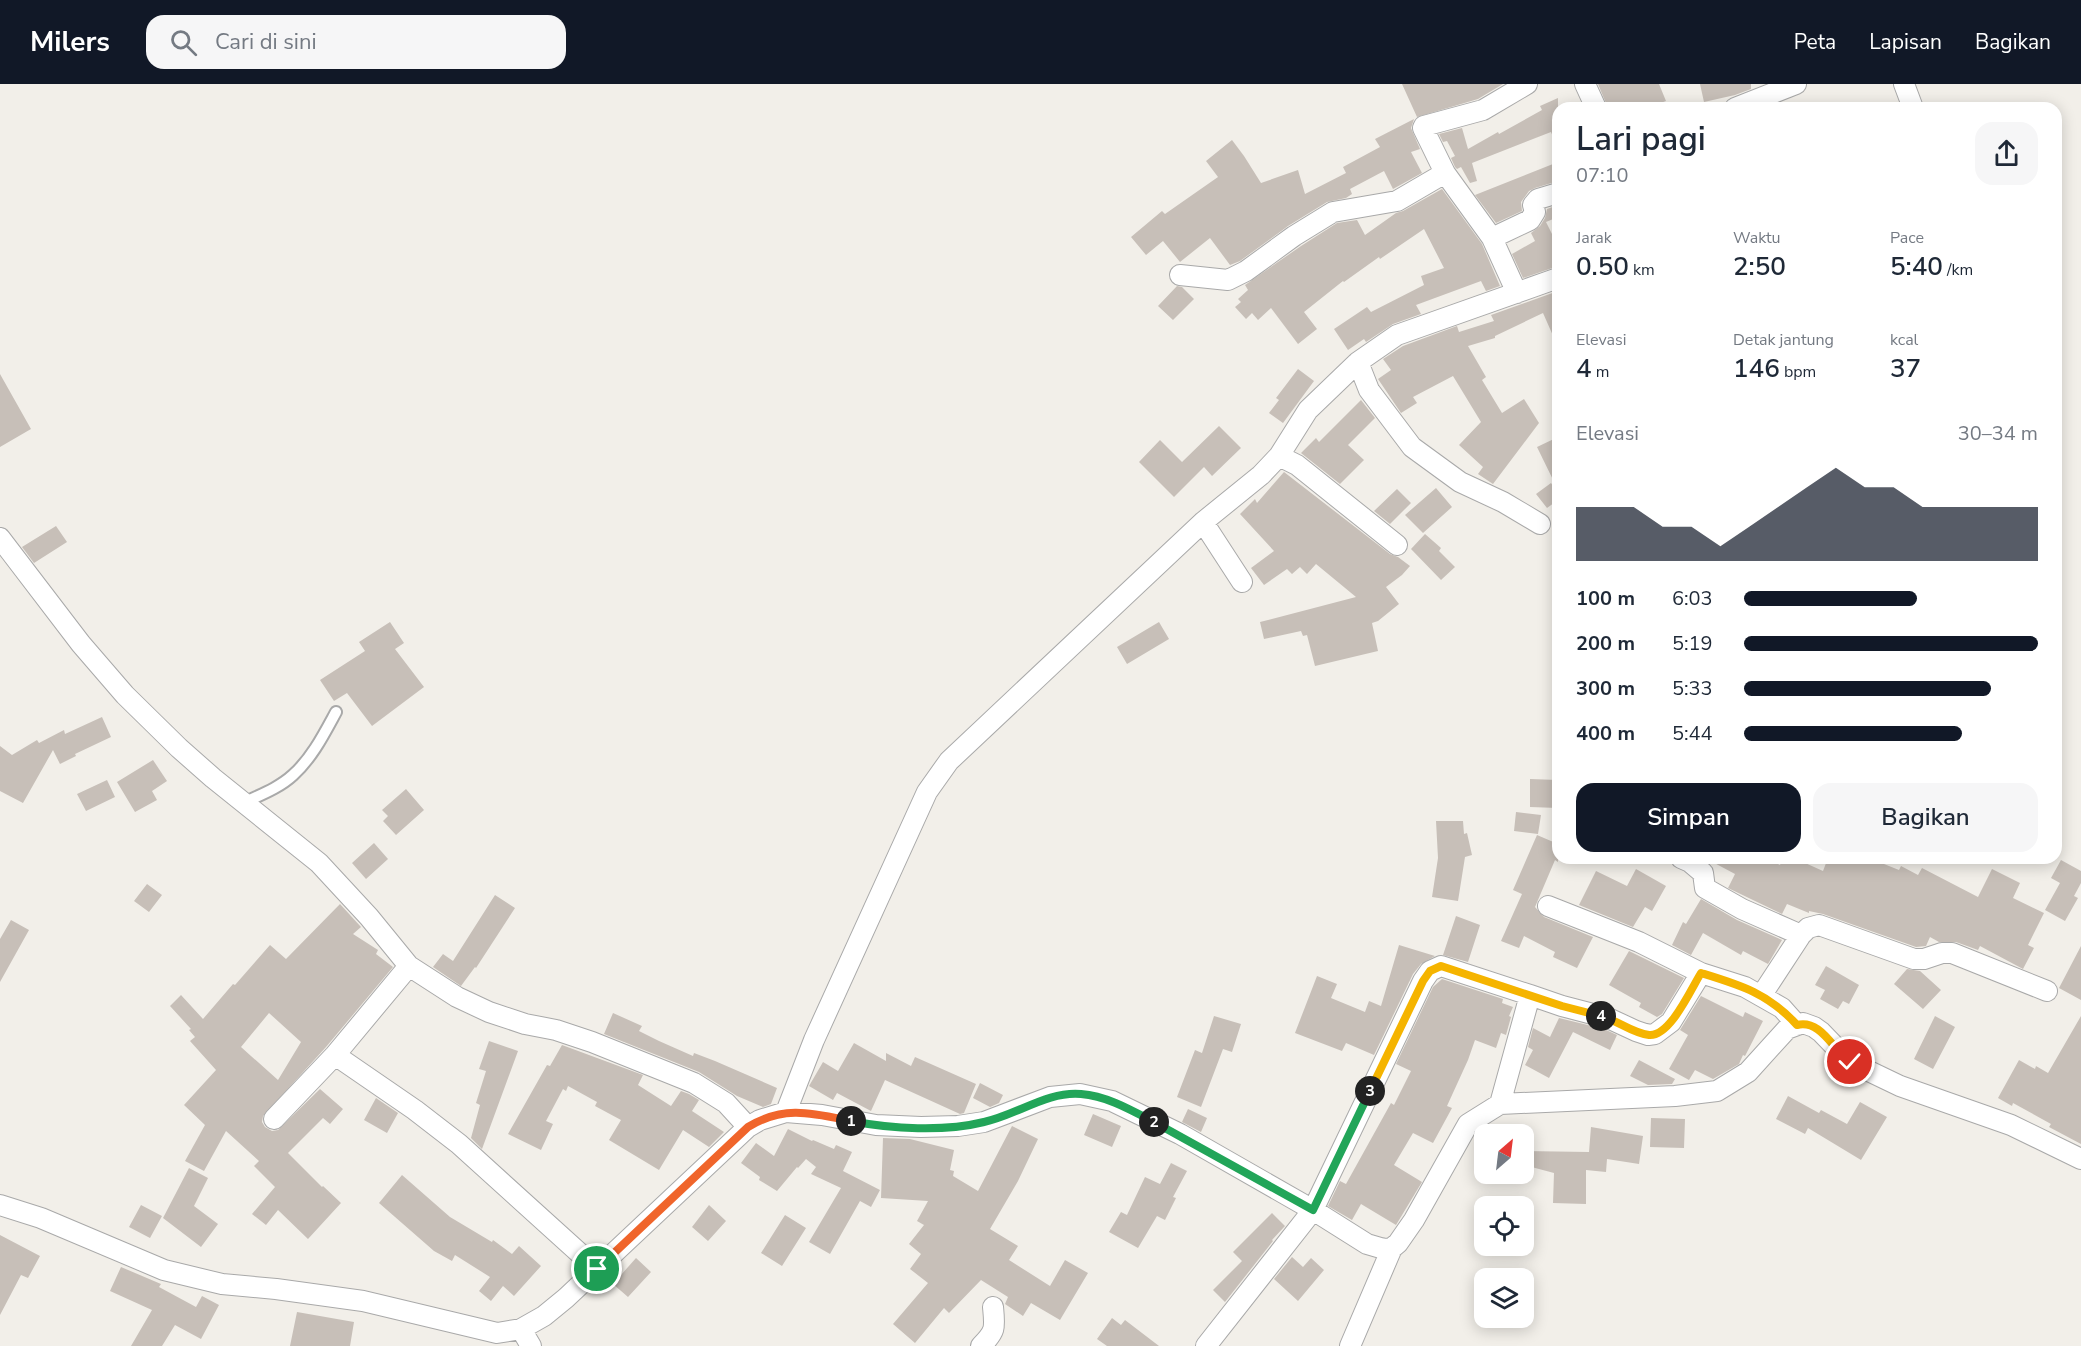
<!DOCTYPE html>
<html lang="id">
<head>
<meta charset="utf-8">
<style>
	body { margin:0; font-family:"Nunito Sans",sans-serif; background:#f6f6f7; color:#1f2937; height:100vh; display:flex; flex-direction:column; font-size:22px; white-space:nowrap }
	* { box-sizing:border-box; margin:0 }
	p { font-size:20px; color:#747a83 }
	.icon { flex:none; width:33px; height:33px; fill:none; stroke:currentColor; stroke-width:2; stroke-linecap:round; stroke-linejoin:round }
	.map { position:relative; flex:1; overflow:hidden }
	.panel { position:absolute; left:1552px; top:18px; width:510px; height:762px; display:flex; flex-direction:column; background:#fff; border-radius:18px; box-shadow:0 3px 15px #0003 }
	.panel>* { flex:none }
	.needle { width:39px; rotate:28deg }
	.fabs { position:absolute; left:1474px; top:1040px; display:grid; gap:12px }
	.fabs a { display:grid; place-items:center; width:60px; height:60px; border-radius:12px; background:#fff; box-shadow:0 3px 15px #0003; font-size:30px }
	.pin { position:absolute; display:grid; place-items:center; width:51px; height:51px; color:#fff; margin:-26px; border:3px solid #fff; border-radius:50%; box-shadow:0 2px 6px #0007 }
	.km { position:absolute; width:30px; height:30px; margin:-15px; border-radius:50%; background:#222; color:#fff; font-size:16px; line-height:30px; text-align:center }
	.round { display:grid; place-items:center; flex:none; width:63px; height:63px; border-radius:18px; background:#f6f6f7 }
	.headline { display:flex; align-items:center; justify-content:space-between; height:102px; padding:0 24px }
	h1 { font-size:33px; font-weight:600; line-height:45px }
	.figures { display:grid; grid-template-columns:repeat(3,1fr); gap:9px; height:102px; padding:6px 24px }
	.figures div { display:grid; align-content:center }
	.figures b { font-size:26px; font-weight:600 }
	.figures small { font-size:16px; font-weight:400 }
	.figures p { font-size:16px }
	.chart { height:168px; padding:12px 24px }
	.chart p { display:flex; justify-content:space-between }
	.chart svg { width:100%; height:108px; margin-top:6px; fill:#111827; opacity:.7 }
	.primary-button { display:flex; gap:12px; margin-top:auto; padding:12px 24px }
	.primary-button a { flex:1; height:69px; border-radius:18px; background:#111827; color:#fff; font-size:24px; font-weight:600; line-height:69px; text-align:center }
	.primary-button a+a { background:#f6f6f7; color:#1f2937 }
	ul { padding:0 24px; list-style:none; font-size:20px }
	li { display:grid; grid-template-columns:96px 72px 1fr; align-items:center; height:45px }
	li i { height:15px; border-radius:8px; background:#111827 }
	header { display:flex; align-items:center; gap:36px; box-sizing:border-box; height:84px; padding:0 30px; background:#111827; color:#fff }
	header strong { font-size:28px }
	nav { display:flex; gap:33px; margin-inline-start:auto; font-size:21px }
	.search { width:420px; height:54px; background:#f6f6f7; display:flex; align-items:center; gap:15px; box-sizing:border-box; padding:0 21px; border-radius:18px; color:#747a83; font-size:22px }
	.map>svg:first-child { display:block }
</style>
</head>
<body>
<header>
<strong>Milers</strong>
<div class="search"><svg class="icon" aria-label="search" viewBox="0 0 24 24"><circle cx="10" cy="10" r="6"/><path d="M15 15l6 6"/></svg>Cari di sini</div>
<nav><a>Peta</a><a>Lapisan</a><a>Bagikan</a></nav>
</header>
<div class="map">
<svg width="2081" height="1262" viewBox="0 0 2081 1262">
	<rect width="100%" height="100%" fill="#f2efe9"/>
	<path fill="#c7bfb8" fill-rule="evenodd" d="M1402 0H1503L1478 15 1417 33Z
		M1598 0H1659L1666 17 1647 24H1608Z
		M1700 0H1751V5L1735 11 1704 18Z
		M1558 14V65L1551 48 1472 79 1477 97 1470 99 1461 83 1457 85 1455 83 1451 74 1455 72 1447 57 1443 58 1439 50 1462 44 1468 65 1498 48 1499 50 1542 26 1540 22Z
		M1414 35 1411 44 1420 65 1411 68 1422 89 1393 105 1384 87 1350 105 1352 110 1346 114 1327 118 1288 142 1240 177 1230 181 1210 154 1180 178 1163 157 1146 171 1131 153 1162 127 1165 130 1218 93 1206 77 1232 56 1244 72 1261 99 1298 86 1305 110 1346 89 1343 83 1380 63 1375 55Z
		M1558 78V97L1535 104 1529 107 1521 118 1522 127 1496 139 1475 111Z
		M1442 105 1482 160 1500 202 1486 207 1481 197 1416 221 1421 230 1393 240 1366 258 1364 255 1348 266 1334 245 1367 223 1371 228 1424 201 1421 192 1444 184 1424 145 1380 175 1379 173 1344 198 1343 197 1304 228 1317 245 1298 260 1271 224 1258 236 1252 229 1246 235 1235 223 1241 218 1238 215 1248 206 1245 201 1301 162 1337 139 1357 136 1365 151 1396 129 1403 127Z
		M1558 121V133L1546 138 1558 162V182L1523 194 1512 170 1535 157 1531 149 1540 142 1545 134 1547 125Z
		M1177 202 1182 203 1194 215 1173 236 1158 222Z
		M1558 207V263L1543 229 1495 252V254L1468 262 1486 293 1482 296 1502 329 1524 315 1539 339 1493 400 1478 390 1483 383 1459 361 1481 338 1453 292 1413 313 1417 319 1401 329 1378 295 1391 286 1383 275 1403 262 1457 242 1459 248 1494 237 1491 231Z
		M1298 285 1314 297 1283 339 1269 329 1279 316 1276 314Z
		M0 290 31 345 0 363Z
		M1361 316 1375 334 1348 361 1364 376 1340 400 1301 369 1316 354 1319 358Z
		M1219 342 1241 364 1212 392 1204 383 1174 413 1139 378 1160 356 1182 378Z
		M1558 353V406L1537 363Z
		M1284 388 1390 470 1398 473 1410 482 1402 491 1386 503 1399 520 1378 537 1372 539 1378 567 1315 582 1307 551 1303 552 1301 547 1264 555 1260 538 1356 513 1316 480 1307 490 1300 483 1292 490 1287 485 1264 501 1251 484 1274 467 1240 430 1255 415 1257 419Z
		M1551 399 1558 409V416L1547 424 1536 410Z
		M1436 404 1452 423 1423 449 1405 431Z
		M1397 405 1411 419 1390 440 1374 427Z
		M56 442 67 458 34 479 22 463Z
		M1425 450 1441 464 1439 467 1455 483 1441 496 1411 465Z
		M390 538 404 559 395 565 424 603 372 642 347 609 334 617 320 596 365 567 359 558Z
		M1159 538 1169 555 1127 580 1117 563Z
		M102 633 111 653 75 670 76 672 60 680 53 666 23 719 0 707V662L12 671 37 656 39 659 64 646 65 650Z
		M153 676 167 697 152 707 157 716 135 728 117 698Z
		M1530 695 1558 696V724L1530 723Z
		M107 696 115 713 86 727 77 710Z
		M406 705 424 726 396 751 383 737 388 732 382 726Z
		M1516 728 1541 731 1538 750 1514 747Z
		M1436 737H1463L1464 750 1467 749 1472 771 1465 773 1458 817 1432 813 1438 774Z
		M1537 751 1558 760V778L1555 776 1535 823 1544 833 1593 853 1577 884 1553 873 1555 868 1524 852 1519 864 1501 857 1522 810 1513 806Z
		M374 759 388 775 366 795 352 779Z
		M1705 774H1766L1780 781 1783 774H1794L1823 787 1828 774H1869L1899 786 1901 782 1918 791 1922 784 1978 813 1992 785 2020 799 2013 814 2044 829 2028 861 2034 864 2023 885 1980 862 1978 866 1956 858H1939L1930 853 1926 862 1916 863 1823 830 1809 827V829L1787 820 1782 830 1728 804 1735 790Z
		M2061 776 2081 787V799L2074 812 2078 814 2065 837 2045 826 2060 799 2051 794Z
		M1636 785 1666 802 1652 827 1645 823 1633 843 1579 821 1596 787 1627 802Z
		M147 800 162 811 149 828 134 817Z
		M495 811 515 824 476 884 475 883 461 902 433 883 443 870 453 877Z
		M1701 815 1737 836 1782 856 1768 880 1743 867 1741 871 1703 849 1691 871 1672 861 1683 838 1686 840Z
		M340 820 361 843 353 850 378 866 376 870 393 883 326 963 263 1032 262 1038 265 1043 272 1047 278 1046 320 1005 343 1025 330 1040 323 1034 288 1069 322 1103 323 1102 341 1119 308 1155 278 1126 266 1141 252 1130 275 1103 254 1082 259 1077 226 1047 204 1087 185 1077 205 1041 184 1021 216 986 190 957 195 953 189 946 191 945 170 922 181 911 203 935 233 900 235 901 270 861 286 875ZM269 929 301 958 278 996 241 963Z
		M1456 832 1480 841 1468 878 1443 871Z
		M11 836 29 846 0 898V855Z
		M1399 861 1435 872 1421 880 1413 890 1374 971 1346 959 1342 967 1295 949 1317 892 1337 900 1331 914 1365 928 1369 917 1381 922Z
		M2081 862V916L2059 904Z
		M1629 867 1684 894 1662 930 1657 933 1639 923 1641 919 1609 901Z
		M1826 882 1859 901 1849 920 1843 917 1838 925 1820 915 1825 906 1815 901Z
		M1907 885 1920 887 1941 906 1923 925 1894 900Z
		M1442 895 1503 915 1502 919 1513 923 1509 932 1511 933 1506 951 1501 949 1496 964 1475 956 1468 976 1447 1022 1452 1024 1433 1059 1413 1049 1394 1081 1422 1098 1396 1141 1361 1120 1352 1136 1328 1122 1340 1097 1346 1100 1391 1019 1394 1021 1411 987 1396 980 1433 903Z
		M1701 912 1743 933 1745 928 1763 937 1745 972 1743 971 1739 980 1713 995 1695 986 1689 996 1669 985 1688 951 1680 946Z
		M613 929 642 942 639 947 659 957 693 972 694 969 715 977 777 1004 771 1020 763 1023 737 1012 699 988 604 950Z
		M1214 932 1241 940 1232 968 1223 965 1201 1023 1177 1013 1195 966 1202 969Z
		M1935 932 1955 943 1933 985 1914 975Z
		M2081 932V1060L2049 1043 2051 1040 2013 1019 2012 1022 1998 1014 2019 976 2035 985 2036 982 2048 989Z
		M1559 934 1604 945 1617 951 1610 966 1573 948 1549 994 1525 981 1533 966 1528 963 1533 944 1550 953Z
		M489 957 518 967 482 1065 471 1054 480 1021 476 1019 486 987 479 985Z
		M854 959 886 977V969L911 982 915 973 976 1000 964 1029 960 1030 885 996 871 1027 837 1009 833 1016 809 1002 823 978 838 987Z
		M562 961 643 991 638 1001 671 1022 681 1007 689 1010 699 1016 692 1027 724 1048 709 1063 683 1046 659 1086 609 1056 621 1036 595 1022 597 1018 568 1002 566 1007 563 1005 546 1037 553 1040 541 1066 508 1050 547 981 550 982Z
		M1639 976 1675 995 1672 1000 1648 1001 1630 992Z
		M980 999 1003 1011 999 1019 990 1023 973 1014Z
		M1788 1012 1819 1029 1821 1026 1847 1040 1860 1018 1887 1033 1861 1076 1808 1044 1805 1050 1776 1035Z
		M376 1014 398 1029 387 1049 364 1036Z
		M1188 1025 1207 1034 1201 1048 1182 1038Z
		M1093 1030 1121 1042 1112 1063 1084 1051Z
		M1651 1034 1685 1035 1684 1064 1650 1063Z
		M1012 1042 1038 1055 1018 1097 990 1145 1018 1162 1009 1176 1050 1202 1065 1176 1088 1189 1060 1236 1031 1219 1023 1232 1005 1220 1008 1213 981 1196 949 1229 944 1224 915 1259 893 1240 928 1199 910 1185 921 1170 909 1160 924 1141 917 1137 928 1117 881 1114 883 1054 910 1055 954 1066 950 1086 954 1087 953 1092 978 1107Z
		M1591 1043 1643 1052 1639 1080 1607 1075 1606 1088 1586 1086V1120L1553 1119 1554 1089 1524 1081V1067L1589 1068Z
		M788 1045 812 1057 813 1056 834 1065 836 1061 852 1068 843 1087 880 1106 871 1123 860 1117 830 1170 809 1158 841 1104 811 1090 816 1083 806 1075 798 1084 797 1083 777 1107 759 1096 760 1093 741 1079 756 1059 774 1072Z
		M1171 1079 1187 1087 1173 1113 1176 1114 1165 1136 1157 1132 1138 1164 1109 1148 1121 1128 1127 1131 1145 1093 1160 1100Z
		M189 1084 208 1094 194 1122 218 1140 201 1163 163 1134Z
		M402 1091 450 1133 492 1158 493 1156 512 1170 519 1162 541 1182 514 1212 503 1202 491 1217 479 1207 490 1193 455 1171 452 1177 434 1167 379 1119Z
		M141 1121 162 1132 150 1154 129 1143Z
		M709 1121 726 1137 708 1157 692 1143Z
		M1272 1129 1285 1142 1272 1156 1273 1157 1225 1218 1213 1206 1242 1177 1233 1168Z
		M785 1131 806 1144 782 1182 761 1169Z
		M0 1151 40 1172 28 1194 21 1191 0 1231Z
		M1292 1173 1303 1183 1311 1174 1324 1186 1298 1217 1274 1195Z
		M636 1174 651 1188 628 1213 613 1200Z
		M121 1183 161 1200 159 1203 196 1223 202 1212 219 1221 201 1255 175 1241 162 1262H131L152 1226 110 1207Z
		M297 1228 354 1238 350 1262H290Z
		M1112 1234 1121 1241 1125 1236 1159 1262H1107L1097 1255Z"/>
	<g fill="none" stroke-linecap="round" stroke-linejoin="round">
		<defs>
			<path id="service" d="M243 719C260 711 279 704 293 691 312 674 324 650 336 628"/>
			<path id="minor" d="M1585 0 1596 24
				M1904 0 1913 24
				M1735 24 1796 0
				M1492 154 1530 136 1535 128 1533 121 1538 115 1558 109
				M1180 191 1228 196 1246 187 1294 152 1333 128 1397 117 1445 89
				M1517 209 1492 154 1445 89 1423 44 1424 42 1483 26 1527 0
				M1358 278 1369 306 1412 363 1460 398 1503 418 1540 440
				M1279 372 1297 381 1397 461
				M1203 438 1242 498
				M0 454 81 560 125 611 179 664 213 694 319 779 369 833 409 882 457 913 489 928 525 940 556 946 592 958 694 999 726 1019 748 1043
				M1681 774 1690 778 1703 789 1705 804 1742 825 1801 851
				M1548 822 1639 858 1701 889 1745 903 1782 924 1797 941
				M1761 912 1801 851 1808 844 1819 841 1914 875H1924L1942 869H1952L2047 907
				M335 971 415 1026 459 1060 597 1185
				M1500 1020 1530 911 1562 922 1608 934 1636 947 1648 951 1655 950 1671 938 1701 889
				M786 1028 814 956 927 708 949 677 1203 438 1261 391 1279 372 1308 326 1358 278 1397 251 1558 194
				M274 1035 335 971 409 882
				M0 1121 41 1134 164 1186 222 1200 276 1205 363 1217 497 1249 521 1245 544 1232 566 1214 748 1043 760 1036 786 1028 822 1031 876 1041 921 1043 958 1042 984 1038 1050 1013 1080 1010 1112 1017 1180 1050 1313 1126 1367 1160 1384 1165 1392 1164 1398 1159 1414 1136 1468 1040 1500 1020 1675 1012 1717 1007 1748 988 1787 945 1803 939 1814 943 1821 948 1850 978 1900 1002 2011 1041 2081 1075
				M521 1245 531 1262
				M981 1262C996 1247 995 1244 993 1223
				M1206 1262 1313 1126 1423 897 1430 887 1441 882 1530 911
				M1350 1262 1392 1164"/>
		</defs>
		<use href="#service" stroke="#a9a9a9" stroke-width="14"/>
		<use href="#minor" stroke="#a9a9a9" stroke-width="22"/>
		<use href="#service" stroke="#fff" stroke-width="10"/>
		<use href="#minor" stroke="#fff" stroke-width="20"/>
	</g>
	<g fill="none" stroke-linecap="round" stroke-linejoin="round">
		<defs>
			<path id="split-1" d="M597 1185 748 1043C784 1021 812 1029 851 1037"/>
			<path id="split-2" d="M851 1037C892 1045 944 1048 984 1038 1017 1031 1047 1007 1081 1010 1107 1012 1131 1026 1154 1038"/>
			<path id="split-3" d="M1154 1038 1313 1126 1370 1007"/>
			<path id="split-4" d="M1370 1007 1423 897 1430 887 1441 882 1562 922 1601 932"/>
			<path id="split-5" d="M1601 932C1617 936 1632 949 1649 951 1670 953 1691 905 1701 889 1740 901 1768 909 1797 941 1821 935 1833 966 1850 978"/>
		</defs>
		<use href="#split-1" stroke="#fff" stroke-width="12"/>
		<use href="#split-2" stroke="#fff" stroke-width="12"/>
		<use href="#split-3" stroke="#fff" stroke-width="12"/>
		<use href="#split-4" stroke="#fff" stroke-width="12"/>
		<use href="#split-5" stroke="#fff" stroke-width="12"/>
		<use href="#split-1" stroke="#f0652b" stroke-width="8"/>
		<use href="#split-2" stroke="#22a559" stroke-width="8"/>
		<use href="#split-3" stroke="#22a559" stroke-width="8"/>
		<use href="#split-4" stroke="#f5b400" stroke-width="8"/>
		<use href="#split-5" stroke="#f5b400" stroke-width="8"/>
	</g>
</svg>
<div class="fabs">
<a><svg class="needle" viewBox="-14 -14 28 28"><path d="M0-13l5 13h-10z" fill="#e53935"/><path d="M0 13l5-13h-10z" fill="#747a83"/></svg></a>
<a><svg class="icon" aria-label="locate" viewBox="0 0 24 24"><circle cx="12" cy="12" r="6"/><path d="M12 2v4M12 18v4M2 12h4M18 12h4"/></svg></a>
<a><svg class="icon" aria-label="layers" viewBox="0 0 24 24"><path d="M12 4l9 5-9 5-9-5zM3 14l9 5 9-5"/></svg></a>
</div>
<div class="pin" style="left:597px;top:1185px;background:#1e9e55"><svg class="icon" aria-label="arrive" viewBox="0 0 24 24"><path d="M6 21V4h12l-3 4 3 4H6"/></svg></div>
<div class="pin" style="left:1850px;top:978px;background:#d93025"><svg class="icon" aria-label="check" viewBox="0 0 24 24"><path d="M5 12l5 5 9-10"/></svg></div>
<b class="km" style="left:851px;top:1037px">1</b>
<b class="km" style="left:1154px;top:1038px">2</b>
<b class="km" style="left:1370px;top:1007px">3</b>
<b class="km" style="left:1601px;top:932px">4</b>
<section class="panel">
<div class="headline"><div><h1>Lari pagi</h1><p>07:10</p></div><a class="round"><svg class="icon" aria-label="share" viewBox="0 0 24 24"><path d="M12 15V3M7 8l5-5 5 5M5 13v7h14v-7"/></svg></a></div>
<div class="figures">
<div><p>Jarak</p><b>0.50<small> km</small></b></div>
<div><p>Waktu</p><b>2:50</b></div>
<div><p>Pace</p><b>5:40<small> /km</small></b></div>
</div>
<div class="figures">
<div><p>Elevasi</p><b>4<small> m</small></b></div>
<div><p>Detak jantung</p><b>146<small> bpm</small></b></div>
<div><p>kcal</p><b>37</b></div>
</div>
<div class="chart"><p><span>Elevasi</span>30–34 m</p>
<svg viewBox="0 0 160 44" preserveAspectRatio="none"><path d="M0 44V22L10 22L20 22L30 30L40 30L50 38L60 30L70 22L80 14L90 6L100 14L110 14L120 22L130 22L140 22L150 22L160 22V44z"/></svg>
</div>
<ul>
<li><b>100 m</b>6:03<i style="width:59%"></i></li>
<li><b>200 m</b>5:19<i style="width:100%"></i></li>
<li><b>300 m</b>5:33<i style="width:84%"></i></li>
<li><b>400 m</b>5:44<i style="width:74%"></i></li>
</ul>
<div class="primary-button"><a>Simpan</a><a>Bagikan</a></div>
</section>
</div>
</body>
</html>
